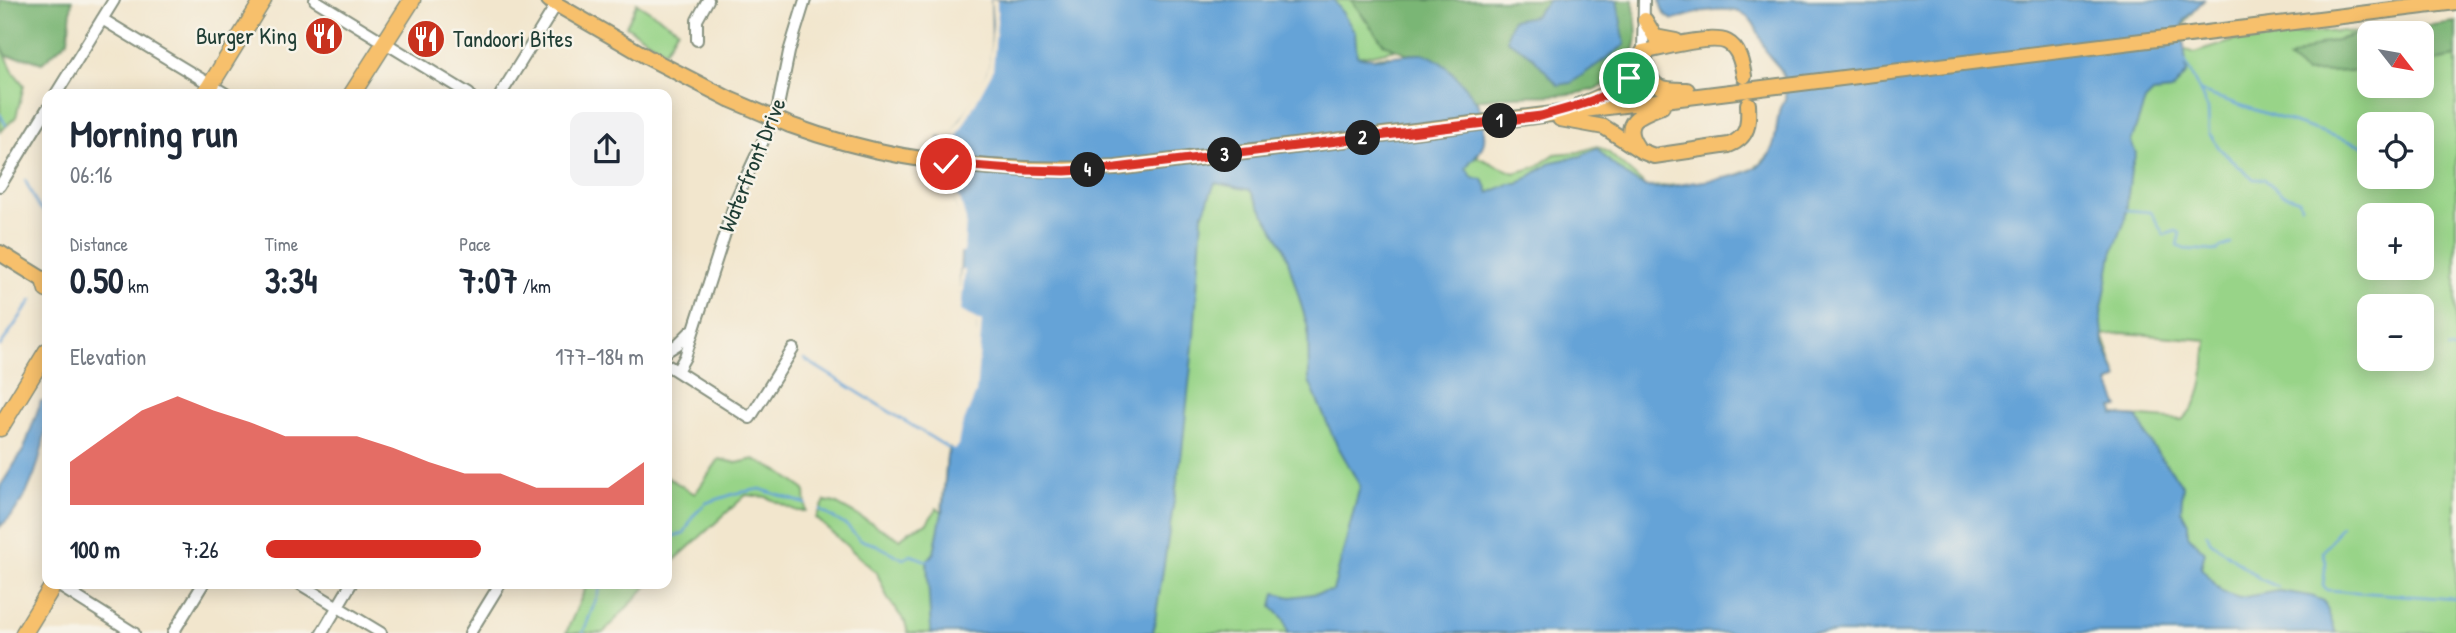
<!DOCTYPE html>
<html lang="en">
<head>
<meta charset="utf-8">
<style>
	body { margin:0; font-family:"Patrick Hand",sans-serif; background:#f2f2f3; color:#1f2937; height:100vh; display:flex; flex-direction:column; font-size:26px; white-space:nowrap }
	* { box-sizing:border-box; margin:0 }
	p { font-size:23px; color:#747a83 }
	.icon { flex:none; width:38px; height:38px; fill:none; stroke:currentColor; stroke-width:2; stroke-linecap:round; stroke-linejoin:round }
	.map { position:relative; flex:1; overflow:hidden }
	.side { position:absolute; left:42px; top:89px; width:630px; height:500px; display:flex; flex-direction:column; background:#fff; border-radius:14px; box-shadow:0 4px 18px #0003 }
	.side>* { flex:none }
	.needle { width:46px; rotate:121deg }
	.buttons { position:absolute; left:2357px; top:21px; display:grid; gap:14px }
	.buttons a { display:grid; place-items:center; width:77px; height:77px; border-radius:14px; background:#fff; box-shadow:0 4px 18px #0003; font-size:35px }
	.pin { position:absolute; display:grid; place-items:center; width:60px; height:60px; color:#fff; margin:-30px; border:4px solid #fff; border-radius:50%; box-shadow:0 2px 7px #0007 }
	.km { position:absolute; width:35px; height:35px; margin:-18px; border-radius:50%; background:#222; color:#fff; font-size:19px; line-height:35px; text-align:center }
	.round { display:grid; place-items:center; flex:none; width:74px; height:74px; border-radius:14px; background:#f2f2f3 }
	.headline { display:flex; align-items:center; justify-content:space-between; height:119px; padding:0 28px }
	h1 { font-size:38px; font-weight:800; line-height:52px }
	.stats { display:grid; grid-template-columns:repeat(3,1fr); gap:10px; height:119px; padding:7px 28px }
	.stats div { display:grid; align-content:center }
	.stats b { font-size:35px; font-weight:800 }
	.stats small { font-size:19px; font-weight:400 }
	.stats p { font-size:19px }
	.chart { height:196px; padding:14px 28px }
	.chart p { display:flex; justify-content:space-between }
	.chart svg { width:100%; height:126px; margin-top:7px; fill:#d93025; opacity:.7 }
	ul { padding:0 28px; list-style:none; font-size:23px }
	li { display:grid; grid-template-columns:112px 84px 1fr; align-items:center; height:52px }
	li i { height:18px; border-radius:9px; background:#d93025 }
	.map>svg:first-child { display:block }
</style>
</head>
<body>
<div class="map">
<svg width="2456" height="633" viewBox="0 0 2456 633">
	<rect width="100%" height="100%" fill="#f7f3e8"/>
	<filter id="ink" filterUnits="userSpaceOnUse"><feTurbulence type="fractalNoise" baseFrequency=".0143" numOctaves="2"/><feDisplacementMap in="SourceGraphic" scale="14" xChannelSelector="R" yChannelSelector="G"/><feConvolveMatrix kernelMatrix="1 2 1 2 8 2 1 2 1" color-interpolation-filters="sRGB"/></filter>
	<filter id="wash" filterUnits="userSpaceOnUse"><feTurbulence type="fractalNoise" baseFrequency=".00686" numOctaves="4" result="noise"/><feDisplacementMap in="SourceGraphic" scale="28" xChannelSelector="R" yChannelSelector="G"/><feGaussianBlur stdDeviation="1.57" result="paint"/><feColorMatrix in="noise" values="0 0 0 0 0 0 0 0 0 0 0 0 0 0 0 0 0 1.4 0 .05"/><feComposite in="paint" operator="in"/></filter>
	<g filter="url(#wash)">
		<rect width="100%" height="100%" fill="#f2e6cd"/>
		<path fill="#98d488" stroke="#5c885e" stroke-width="2" fill-rule="evenodd" d="M1191 0H1351L1384 44 1396 49 1359 57C1374 61 1380 54 1390 56 1401 59 1456 82 1465 88 1485 102 1488 138 1477 157L1514 173 1536 167 1555 154 1579 152 1597 146 1608 152 1647 187C1676 186 1739 182 1761 163 1778 150 1776 127 1780 109 1781 105 1784 103 1785 99 1786 94 1785 84 1784 78 1783 68 1775 64 1770 56 1758 40 1759 17 1736 11 1715 6 1692 14 1673 20 1665 15 1661 10 1660 0H1828L1796 633H1128L1193 186 1396 70Z
			M2204 0C2185 19 2182 21 2183 49L2195 53 2243 38 2342 31 2360 34 2324 43 2306 73 2369 70 2370 86H2422V63L2456 57V633H2122L2077 349 2131 64ZM2370 124H2422V177H2370ZM2370 215H2422V268H2370ZM2370 306H2422V359H2370ZM2123 333 2207 340C2204 368 2205 400 2183 420L2114 415 2113 408 2116 407 2108 384 2118 378 2103 335Z
			M637 3 678 29 665 51 626 26Z
			M0 43 14 73 24 85 16 117 0 132Z
			M946 164 985 168 988 337 965 519 962 525 957 627 961 633H908L905 622 888 599 877 573 816 518 825 501 835 503 900 539 911 530 927 523 937 508 942 511 947 456 950 447 954 450 958 445 961 429 976 393 982 323 961 311 965 270H961V252H964C966 234 967 218 961 201 956 187 948 178 946 164Z
			M719 459 737 463 754 459 780 472 805 490 806 511H797L766 497 746 495 667 567V477L695 494Z
			M587 585V584L648 585 603 633H566Z"/>
		<path fill="#7ab674" stroke="#4c7a54" stroke-width="2" d="M0 0H72L68 40 42 63 27 58 7 56 0 43Z
			M1351 0H1633C1634 13 1639 30 1636 43 1624 103 1559 94 1511 96 1499 97 1486 99 1474 100L1446 68 1425 54H1408L1384 44Z
			M2456 22V57L2422 63V33H2370L2369 70 2305 73 2288 59 2324 43 2360 34Z"/>
		<path fill="#65a3d7" stroke="#427086" stroke-width="2" d="M991 0H1334L1355 32 1357 56C1377 62 1399 53 1422 54 1441 55 1472 92 1480 109 1483 117 1485 134 1484 142 1481 154 1471 158 1466 168L1473 178 1483 179 1489 193 1509 184H1518L1552 162 1581 156 1597 148C1605 159 1634 184 1648 187 1661 189 1677 186 1690 183 1713 179 1743 179 1762 163 1778 150 1775 127 1780 108 1781 105 1784 102 1785 99 1786 94 1785 84 1784 78 1783 68 1775 64 1769 56 1758 40 1759 17 1736 11 1715 6 1692 14 1673 20 1665 15 1661 10 1660 0H2204L2185 19 2182 27 2187 73 2172 91 2153 93 2145 101 2131 142 2136 153 2131 170 2125 221 2112 254 2101 314 2104 344 2118 378 2109 383 2119 407 2113 408 2114 415 2137 417 2153 447 2183 486 2181 510 2188 523V535L2205 552 2201 568 2222 592 2239 598 2279 591 2311 596 2324 601 2336 633H1288L1284 619 1272 607 1275 593 1291 597 1333 591 1360 486 1334 439 1309 381 1308 328 1284 247 1250 190 1215 183 1202 216 1194 337 1182 451 1153 633H931L927 561 934 552 943 508 947 456 974 392 978 321 959 312 962 223 950 186 941 170 939 138 950 136C962 118 987 82 990 62 993 41 992 20 991 0Z
			M1549 0H1617L1625 45 1571 83 1558 85 1531 55 1507 40 1508 31 1512 20 1534 16Z
			M41 401H47C47 441 37 483 12 515 8 520 3 523 0 527V487L24 449Z"/>
		<path fill="#f2e6cd" d="M991 0H997V22L993 71 957 137 944 139 941 137 951 132 961 119 986 73 989 63 993 24Z
			M947 175 961 202 966 220 964 252H959L960 223 955 204 943 176Z
			M961 270H965L961 311 982 322 976 393 961 429 958 445 954 450 948 445 971 391 977 325 956 313Z"/>
		<g fill="none" stroke-linecap="round" stroke-linejoin="round">
			<path stroke="#65a3d7" stroke-width="2.5" d="M2185 61 2208 109 2209 133 2220 149 2248 175 2254 179H2264L2281 193 2299 200 2301 206
				M2201 92 2370 148
				M0 114 6 125
				M25 180 38 206 47 215
				M2126 210 2151 212 2164 235 2176 231 2180 233 2177 245 2184 249 2217 251 2221 247 2231 244
				M0 346 32 300
				M2448 349 2456 350
				M804 359 950 449
				M820 510 847 526 860 540 877 545 903 559 911 555 927 561
				M2341 526 2323 552 2326 561 2323 586 2327 590 2456 599
				M2207 533 2210 541 2260 579 2278 587
				M667 537 684 534 693 516 706 503 737 493 760 489 806 504
				M583 633 602 584"/>
		</g>
	</g>
	<g filter="url(#ink)">
		<g fill="none" stroke-linecap="round" stroke-linejoin="round">
			<defs>
				<path id="minor" d="M315 0 469 94
					M102 19 226 94
					M697 40V20L708 0
					M1643 52 1644 0
					M56 94 114 0
					M501 94 556 5
					M0 186 47 109
					M667 351 678 344 691 331
					M667 365 750 418 793 349
					M677 371 685 357 736 199 777 111 789 52 805 0
					M56 584 134 633
					M300 584 381 633
					M173 633 203 584
					M322 633 351 584
					M470 633 500 584"/>
				<path id="major" d="M549 0 649 58 729 99
					M1645 20 1655 37 1676 41
					M1643 52C1662 48 1711 34 1727 42 1739 48 1742 64 1744 76
					M1643 52C1651 85 1651 90 1687 90
					M1580 105C1616 91 1626 86 1643 52
					M1560 119 1604 127 1641 151 1654 156 1729 145C1749 137 1749 123 1748 104
					M790 125C895 164 1005 174 1116 168L2456 2
					M1637 147C1619 121 1641 114 1662 106
					M0 253 47 282"/>
				<path id="highway" d="M205 94 263 0
					M352 94 412 0
					M44 280 47 290
					M0 428 47 351
					M24 633 54 584"/>
			</defs>
			<use href="#minor" stroke="#889280" stroke-width="14"/>
			<use href="#major" stroke="#889280" stroke-width="18"/>
			<use href="#highway" stroke="#889280" stroke-width="19"/>
			<use href="#minor" stroke="#fff" stroke-width="10"/>
			<use href="#major" stroke="#f7c06c" stroke-width="14"/>
			<use href="#highway" stroke="#f7c06c" stroke-width="16"/>
			<defs>
				<path id="major-bridge" d="M729 99 790 125"/>
			</defs>
			<use href="#major-bridge" stroke="#889280" stroke-width="18" stroke-linecap="butt"/>
			<use href="#major-bridge" stroke="#f7c06c" stroke-width="14"/>
		</g>
	</g>
	<g fill="none" stroke-linecap="round" stroke-linejoin="round" filter="url(#ink)">
		<defs>
			<path id="route" d="M946 164 1025 170 1065 171 1116 168 1541 116C1572 107 1605 101 1629 78"/>
		</defs>
		<use href="#route" stroke="#fff" stroke-width="14"/>
		<use href="#route" stroke="#d93025" stroke-width="9"/>
	</g>
	<defs>
		<symbol id="restaurant-disc" viewBox="-11 -11 22 22"><circle r="9.5" fill="#c8321e" stroke="#f7f3e8"/><path d="M-5-6h1v4h1v-4h1v4h1v-4h1v5L-1.5 .5V6h-2V.5L-5-1ZM5-6V6H3V1.5H1.5Q1.5-4 5-6Z" fill="#fff"/></symbol>
	</defs>
	<g fill-rule="evenodd">
		<use href="#restaurant-disc" x="302" y="14" width="44" height="44"/>
		<use href="#restaurant-disc" x="404" y="17" width="44" height="44"/>
	</g>
	<g text-anchor="middle" stroke-width="5" stroke-linejoin="round" paint-order="stroke">
		<g font-size="23" fill="#1f3d34" stroke="#f7f3e8" text-anchor="end">
			<text x="297" y="44">Burger King</text>
			<text x="453" y="47" text-anchor="start">Tandoori Bites</text>
		</g>
		<g font-size="23" fill="#1f3d34" stroke="#f7f3e8">
			<text transform="translate(752 165) rotate(-68)" y="8">Waterfront Drive</text>
		</g>
	</g>
</svg>
<div class="buttons">
<a><svg class="needle" viewBox="-14 -14 28 28"><path d="M0-13l5 13h-10z" fill="#e53935"/><path d="M0 13l5-13h-10z" fill="#747a83"/></svg></a>
<a><svg class="icon" aria-label="locate" viewBox="0 0 24 24"><circle cx="12" cy="12" r="6"/><path d="M12 2v4M12 18v4M2 12h4M18 12h4"/></svg></a>
<a>+</a>
<a>−</a>
</div>
<div class="pin" style="left:1629px;top:78px;background:#1e9e55"><svg class="icon" aria-label="arrive" viewBox="0 0 24 24"><path d="M6 21V4h12l-3 4 3 4H6"/></svg></div>
<div class="pin" style="left:946px;top:164px;background:#d93025"><svg class="icon" aria-label="check" viewBox="0 0 24 24"><path d="M5 12l5 5 9-10"/></svg></div>
<b class="km" style="left:1500px;top:121px">1</b>
<b class="km" style="left:1363px;top:138px">2</b>
<b class="km" style="left:1225px;top:155px">3</b>
<b class="km" style="left:1088px;top:170px">4</b>
<section class="side">
<div class="headline"><div><h1>Morning run</h1><p>06:16</p></div><a class="round"><svg class="icon" aria-label="share" viewBox="0 0 24 24"><path d="M12 15V3M7 8l5-5 5 5M5 13v7h14v-7"/></svg></a></div>
<div class="stats">
<div><p>Distance</p><b>0.50<small> km</small></b></div>
<div><p>Time</p><b>3:34</b></div>
<div><p>Pace</p><b>7:07<small> /km</small></b></div>
</div>
<div class="chart"><p><span>Elevation</span>177–184 m</p>
<svg viewBox="0 0 160 44" preserveAspectRatio="none"><path d="M0 44V29L10 20L20 11L30 6L40 11L50 15L60 20L70 20L80 20L90 24L100 29L110 33L120 33L130 38L140 38L150 38L160 29V44z"/></svg>
</div>
<ul>
<li><b>100 m</b>7:26<i style="width:57%"></i></li>
</ul>
</section>
</div>
</body>
</html>
